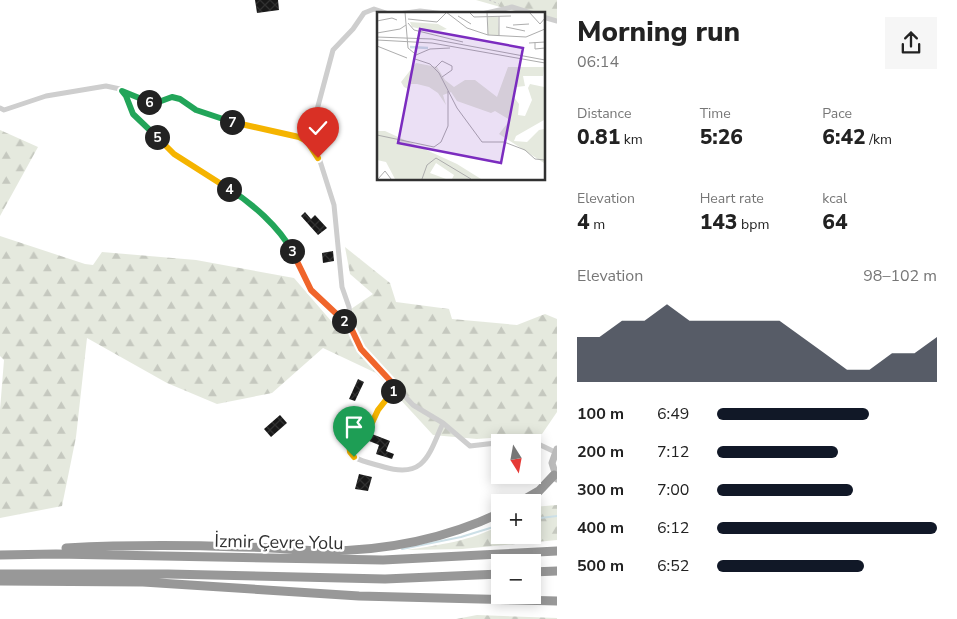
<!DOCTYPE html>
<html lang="en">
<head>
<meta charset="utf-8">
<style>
	body { margin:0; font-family:"Nunito Sans",sans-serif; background:#f6f6f6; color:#222; height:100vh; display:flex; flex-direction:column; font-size:19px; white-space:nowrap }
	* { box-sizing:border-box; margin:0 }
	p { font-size:16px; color:#767676 }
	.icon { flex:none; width:28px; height:28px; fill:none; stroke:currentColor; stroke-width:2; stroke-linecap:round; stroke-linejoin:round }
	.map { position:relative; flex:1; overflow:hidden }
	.side { display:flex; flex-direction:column; background:#fff; width:400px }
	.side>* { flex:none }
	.needle { width:32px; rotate:169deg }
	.buttons { position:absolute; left:491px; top:434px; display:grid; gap:10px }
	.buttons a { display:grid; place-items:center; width:50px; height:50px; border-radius:0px; background:#fff; box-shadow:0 2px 12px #0003; font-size:25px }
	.pin { position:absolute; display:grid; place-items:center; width:42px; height:42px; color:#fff; margin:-51px -21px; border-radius:50% 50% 50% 0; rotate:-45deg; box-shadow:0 0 5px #0007 }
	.pin .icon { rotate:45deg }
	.km { position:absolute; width:25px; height:25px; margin:-12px; border-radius:50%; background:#222; color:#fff; font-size:14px; line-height:25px; text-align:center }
	.round { display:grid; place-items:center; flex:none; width:52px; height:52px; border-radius:0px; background:#f6f6f6 }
	.overview { display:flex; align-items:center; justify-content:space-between; height:85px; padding:0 20px }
	h1 { font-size:28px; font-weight:800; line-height:38px }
	.stats { display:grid; grid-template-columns:repeat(3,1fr); gap:8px; height:85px; padding:5px 20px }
	.stats div { display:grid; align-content:center }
	.stats b { font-size:21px; font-weight:800 }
	.stats small { font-size:14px; font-weight:400 }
	.stats p { font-size:14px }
	.chart { height:140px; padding:10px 20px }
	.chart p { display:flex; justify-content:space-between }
	.chart svg { width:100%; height:90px; margin-top:5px; fill:#111827; opacity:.7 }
	ul { padding:0 20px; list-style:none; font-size:16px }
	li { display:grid; grid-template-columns:80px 60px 1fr; align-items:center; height:38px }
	li i { height:12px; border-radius:6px; background:#111827 }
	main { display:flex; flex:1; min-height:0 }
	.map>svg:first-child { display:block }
</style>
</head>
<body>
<main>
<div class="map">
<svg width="557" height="619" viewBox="0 0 557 619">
	<defs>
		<pattern id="forest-firs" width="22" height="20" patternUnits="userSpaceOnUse" patternTransform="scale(1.25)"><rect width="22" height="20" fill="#e5e9de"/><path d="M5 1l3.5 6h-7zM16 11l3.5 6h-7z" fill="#c5c8bf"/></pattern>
		<pattern id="building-cross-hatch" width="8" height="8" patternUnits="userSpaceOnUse" patternTransform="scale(1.25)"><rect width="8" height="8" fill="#181818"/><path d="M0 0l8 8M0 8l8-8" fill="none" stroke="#313131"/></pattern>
	</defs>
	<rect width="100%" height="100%" fill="#fff"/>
	<path fill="url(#forest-firs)" d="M476 0H557V23L543 19V14H525Z
		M0 130 38 147 0 216Z
		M0 236 85 264 93 265 102 252 196 260 294 278 332 322 373 294 350 274 345 247 390 283 396 302 449 309 452 319 517 325 545 314 557 319V412L542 434 477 439 433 435 376 373 323 348 272 393 217 404 167 383 87 338 76 437 62 506 0 518V410L4 360 0 356Z
		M557 505V540L462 549 407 550C438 545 472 541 500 525V535H532L533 507Z
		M477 615 557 618V619H456Z"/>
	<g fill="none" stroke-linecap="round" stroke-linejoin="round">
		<path stroke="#cde0e7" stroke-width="2" d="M532 519 557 516
			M402 549 461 537 500 525"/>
	</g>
	<path fill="url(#building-cross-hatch)" d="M255 0H278L279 10 257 13Z
		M305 212 311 219 315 215 327 228 318 235 301 216Z
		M333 251 334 261 323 263 322 253Z
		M358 379 364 382 355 401 349 399Z
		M280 415 287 423 271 437 264 429Z
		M372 434 390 441 386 451 394 454 392 459 376 454 379 445 369 441Z
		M359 474 372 477 368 491 355 489Z"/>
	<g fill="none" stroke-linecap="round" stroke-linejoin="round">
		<path stroke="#c8c8c8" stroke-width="1" stroke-dasharray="2.5 2.5" stroke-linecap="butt" d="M489 0 499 4
			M131 96 153 103 172 97 180 99 196 110 250 127 289 134 308 143"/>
		<path stroke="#cecece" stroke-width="5" d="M399 14 420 11 445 14
			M482 14 512 7 534 14
			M543 17 557 21
			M0 108 4 110 46 96 106 86 120 89 126 96 133 114 174 154 239 195 271 224 286 241 311 290 326 302 352 330 361 349 413 405 443 423 470 446 522 440 534 442 555 452
			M352 330 349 307 342 287 334 205 313 139 314 121 333 50 353 29 364 13 374 9 389 14
			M396 387 378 410 369 427 348 436 350 452 354 457C363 462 374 464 384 467 425 479 429 454 443 423"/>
		<path stroke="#bbb" stroke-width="7" d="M557 449 552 463 557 479"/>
		<path stroke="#989898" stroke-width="9" d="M520 502 539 491 554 475
			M66 548C124 545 182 545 240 547 268 547 296 550 323 551 383 551 445 539 500 513
			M0 555 56 554 383 560 557 551
			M532 572 557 571
			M0 574H168L385 579 500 574
			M0 581 143 582 359 596 557 601"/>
	</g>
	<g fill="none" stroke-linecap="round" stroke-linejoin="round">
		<defs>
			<path id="split-1" d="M354 457 350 452 348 436 370 427 378 410 393 391"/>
			<path id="split-2" d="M344 321 352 330 361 349 396 387 393 391"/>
			<path id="split-3" d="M292 251 311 290 344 321"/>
			<path id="split-4" d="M229 189C252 203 279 227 292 251"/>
			<path id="split-5" d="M157 137 174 154 229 189"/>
			<path id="split-6" d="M149 102 122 91 126 96 133 114 157 137"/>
			<path id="split-7" d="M149 102 153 104 172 97 180 99 196 110 232 122"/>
			<path id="split-8" d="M232 122 299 137 307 141 318 158"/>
		</defs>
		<use href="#split-1" stroke="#fff" stroke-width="10"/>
		<use href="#split-2" stroke="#fff" stroke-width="10"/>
		<use href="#split-3" stroke="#fff" stroke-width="10"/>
		<use href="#split-4" stroke="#fff" stroke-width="10"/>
		<use href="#split-5" stroke="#fff" stroke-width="10"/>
		<use href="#split-6" stroke="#fff" stroke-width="10"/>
		<use href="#split-7" stroke="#fff" stroke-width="10"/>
		<use href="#split-8" stroke="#fff" stroke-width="10"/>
		<use href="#split-1" stroke="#f5b400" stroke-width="6"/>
		<use href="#split-2" stroke="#f0652b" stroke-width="6"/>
		<use href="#split-3" stroke="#f0652b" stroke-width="6"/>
		<use href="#split-4" stroke="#22a559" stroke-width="6"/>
		<use href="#split-5" stroke="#f5b400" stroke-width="6"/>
		<use href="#split-6" stroke="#22a559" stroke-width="6"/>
		<use href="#split-7" stroke="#22a559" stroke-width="6"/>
		<use href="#split-8" stroke="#f5b400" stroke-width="6"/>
	</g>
	<g text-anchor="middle" stroke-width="5" stroke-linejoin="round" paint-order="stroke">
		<g font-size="18" fill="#313131" stroke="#fff">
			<text transform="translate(279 542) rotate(1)" y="6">İzmir Çevre Yolu</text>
		</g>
	</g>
	<g transform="translate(377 12)">
		<rect width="168" height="168" fill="#fff"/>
		<path d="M33 10 61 12 70 17 58 20 35 15ZM39 51 60 55 68 68 77 75 88 68H98L120 85 131 55H167L166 64H146L148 74 139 75 136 84 142 92 141 103 148 104 155 88 151 76 153 72 167 75V108L139 124 137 129 150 130 162 118 167 117V151L122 122 133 108 118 99 114 101 80 89 74 80 66 83 69 93 61 81 52 75 40 72H33L31 77 27 75 24 70ZM0 119H8L80 152 104 167H75L77 163 59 151 53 161 69 167H18L9 150 0 148Z" fill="#e5e9de"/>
		<path d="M111 5H121L122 23H111Z" fill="#e5e9de"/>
		<path fill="none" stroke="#cde0e7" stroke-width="2.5" d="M33 35 51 36"/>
		<path fill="none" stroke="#adadad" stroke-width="1" d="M28 0 31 36 37 41M69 0 90 16 111 23 149 25 168 17M92 0 97 5 134 4M110 0 111 23M152 0 163 12 168 6M81 4 94 12M122 4V24M31 7 60 10 69 1M0 9 15 6 20 8M31 11 37 18 86 30M136 13 152 12M129 15 148 19M0 21 23 17 29 13M0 25 55 27 168 48M0 28 55 31 168 51M158 30V37L168 36M152 31 168 30M0 34 30 46M39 43 53 37 73 36M38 47 53 52 62 61 80 96 105 130H127L148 138 158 147 168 148M57 57 65 49 75 54V58L65 65M0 123 57 135 64 130 71 114V79M1 167 8 159 14 167M45 167 50 153 59 146 94 167"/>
		<path fill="#7b2cbf" fill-opacity="0.15" stroke="#7b2cbf" stroke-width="2.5" d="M43 17 146 36 124 151 21 131Z"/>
		<rect width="168" height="168" fill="none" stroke="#313131" stroke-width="2.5"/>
	</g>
</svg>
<div class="buttons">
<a><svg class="needle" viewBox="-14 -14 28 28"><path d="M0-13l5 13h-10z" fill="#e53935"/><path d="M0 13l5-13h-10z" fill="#767676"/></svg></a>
<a>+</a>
<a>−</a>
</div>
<div class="pin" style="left:354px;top:457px;background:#1e9e55"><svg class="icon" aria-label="arrive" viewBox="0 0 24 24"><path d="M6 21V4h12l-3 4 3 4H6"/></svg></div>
<div class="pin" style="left:318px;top:158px;background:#d93025"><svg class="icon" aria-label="check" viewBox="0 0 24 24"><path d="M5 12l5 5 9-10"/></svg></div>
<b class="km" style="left:393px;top:391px">1</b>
<b class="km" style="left:344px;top:321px">2</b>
<b class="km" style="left:292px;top:251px">3</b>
<b class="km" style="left:229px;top:189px">4</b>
<b class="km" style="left:157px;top:137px">5</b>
<b class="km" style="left:149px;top:102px">6</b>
<b class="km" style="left:232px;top:122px">7</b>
</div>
<section class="side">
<div class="overview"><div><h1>Morning run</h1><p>06:14</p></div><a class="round"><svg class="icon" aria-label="share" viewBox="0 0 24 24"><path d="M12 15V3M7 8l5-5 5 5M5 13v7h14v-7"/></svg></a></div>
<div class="stats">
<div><p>Distance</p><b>0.81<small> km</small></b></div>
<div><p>Time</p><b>5:26</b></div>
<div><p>Pace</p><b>6:42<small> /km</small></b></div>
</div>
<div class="stats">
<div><p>Elevation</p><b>4<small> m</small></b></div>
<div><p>Heart rate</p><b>143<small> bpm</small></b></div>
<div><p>kcal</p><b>64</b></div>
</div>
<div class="chart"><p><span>Elevation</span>98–102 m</p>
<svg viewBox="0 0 160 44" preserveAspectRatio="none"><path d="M0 44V22L10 22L20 14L30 14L40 6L50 14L60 14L70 14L80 14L90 14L100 22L110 30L120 38L130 38L140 30L150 30L160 22V44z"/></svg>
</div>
<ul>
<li><b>100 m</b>6:49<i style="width:69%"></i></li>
<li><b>200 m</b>7:12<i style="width:55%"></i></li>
<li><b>300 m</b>7:00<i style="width:62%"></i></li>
<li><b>400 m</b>6:12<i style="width:100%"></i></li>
<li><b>500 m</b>6:52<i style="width:67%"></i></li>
</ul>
</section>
</main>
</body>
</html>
